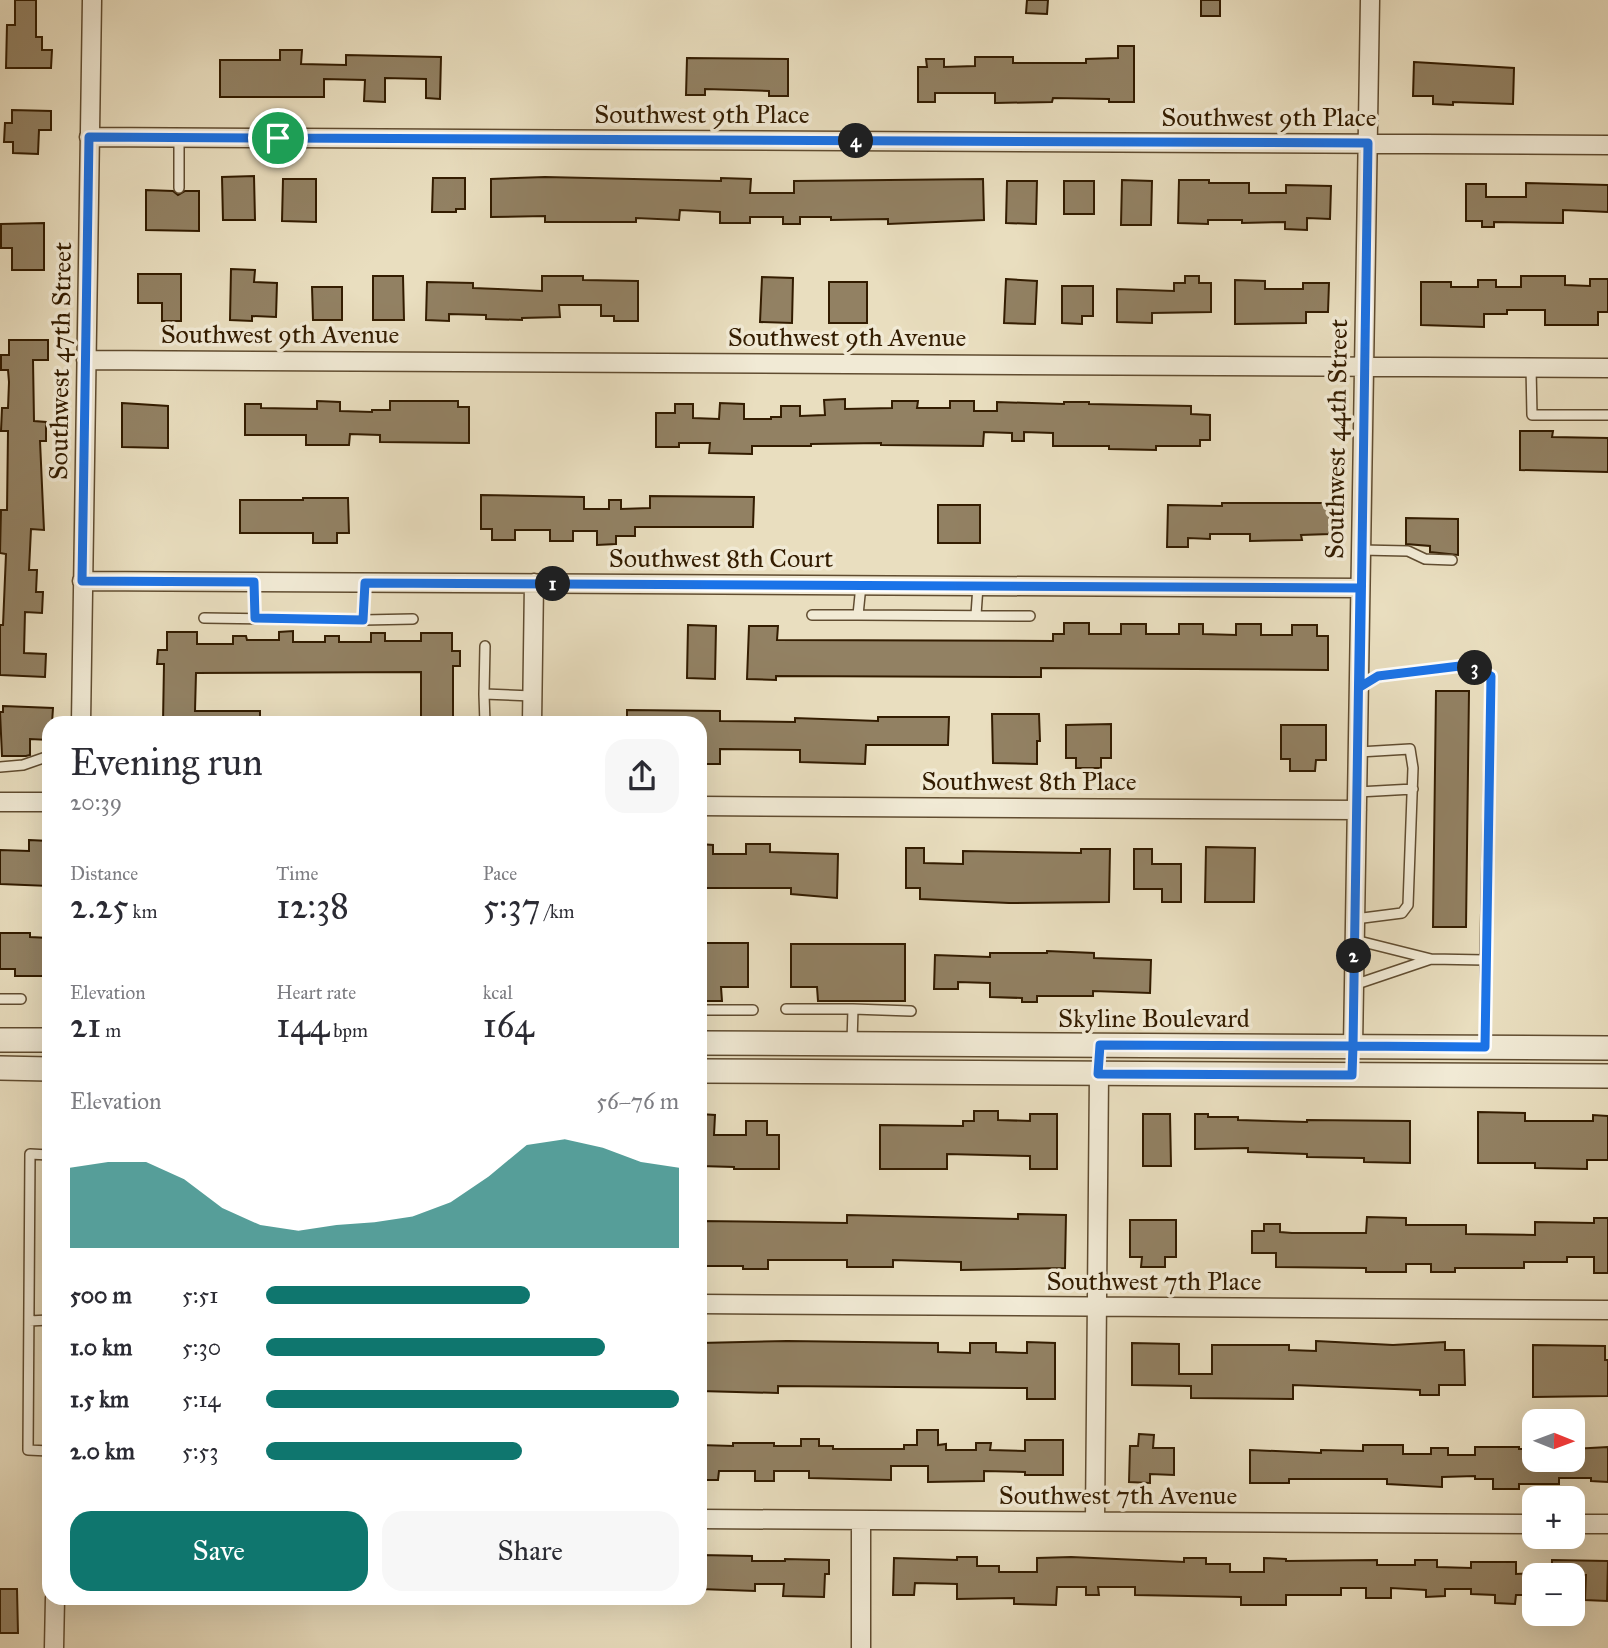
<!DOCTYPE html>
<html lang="en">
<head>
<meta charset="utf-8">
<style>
	body { margin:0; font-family:"IM FELL Great Primer",serif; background:#f7f7f7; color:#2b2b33; height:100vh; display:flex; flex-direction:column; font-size:26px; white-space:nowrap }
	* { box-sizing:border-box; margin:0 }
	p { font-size:23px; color:#7c7c81 }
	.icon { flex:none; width:38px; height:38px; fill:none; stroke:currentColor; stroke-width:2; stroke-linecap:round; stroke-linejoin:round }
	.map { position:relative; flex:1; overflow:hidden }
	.details { position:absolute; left:42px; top:716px; width:665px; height:889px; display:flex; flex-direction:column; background:#fff; border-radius:21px; box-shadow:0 7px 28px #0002 }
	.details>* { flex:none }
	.needle { width:46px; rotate:91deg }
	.controls { position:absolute; left:1522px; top:1409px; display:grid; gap:14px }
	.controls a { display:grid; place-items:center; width:63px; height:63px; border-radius:14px; background:#fff; box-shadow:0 7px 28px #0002; font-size:35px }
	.pin { position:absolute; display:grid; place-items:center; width:60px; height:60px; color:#fff; margin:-30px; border:4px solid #fff; border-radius:50%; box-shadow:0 2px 7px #0007 }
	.km { position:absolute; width:35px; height:35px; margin:-18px; border-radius:50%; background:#222; color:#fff; font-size:19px; line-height:35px; text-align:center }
	.round { display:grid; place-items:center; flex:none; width:74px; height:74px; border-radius:21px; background:#f7f7f7 }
	.overview { display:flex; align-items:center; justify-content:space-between; height:119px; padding:0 28px }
	h1 { font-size:38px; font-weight:600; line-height:52px }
	.figures { display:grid; grid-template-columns:repeat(3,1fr); gap:10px; height:119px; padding:7px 28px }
	.figures div { display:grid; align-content:center }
	.figures b { font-size:35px; font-weight:600 }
	.figures small { font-size:19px; font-weight:400 }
	.figures p { font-size:19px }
	.chart { height:196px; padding:14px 28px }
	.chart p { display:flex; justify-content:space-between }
	.chart svg { width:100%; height:126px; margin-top:7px; fill:#0f766e; opacity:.7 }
	.action { display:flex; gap:14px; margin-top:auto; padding:14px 28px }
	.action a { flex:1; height:80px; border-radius:21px; background:#0f766e; color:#fff; font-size:28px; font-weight:600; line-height:80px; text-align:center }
	.action a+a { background:#f7f7f7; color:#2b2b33 }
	ul { padding:0 28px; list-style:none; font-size:23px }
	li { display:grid; grid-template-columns:112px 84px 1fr; align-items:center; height:52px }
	li i { height:18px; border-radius:9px; background:#0f766e }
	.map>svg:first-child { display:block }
</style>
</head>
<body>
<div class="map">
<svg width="1608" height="1648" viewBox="0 0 1608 1648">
	<rect width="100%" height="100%" fill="#e9debf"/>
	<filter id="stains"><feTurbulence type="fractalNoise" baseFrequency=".00286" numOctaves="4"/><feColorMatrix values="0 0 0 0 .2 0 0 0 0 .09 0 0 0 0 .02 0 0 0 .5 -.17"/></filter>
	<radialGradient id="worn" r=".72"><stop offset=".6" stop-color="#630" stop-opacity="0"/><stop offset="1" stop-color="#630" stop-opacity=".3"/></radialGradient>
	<path fill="#928163" stroke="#331c00" stroke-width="2" d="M15 0H36V37H42V50H52L51 68H6L7 25H15Z
		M1027 0H1048L1047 14 1026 13Z
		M1201 0H1220V16H1201Z
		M1118 46H1134V102H1109V99L1053 98 1052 102 995 103V93H935V102H918V67H927L926 59H944V67L975 66V57H1013V63H1086V59L1118 58Z
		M280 50H302L301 64 346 65V55L441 57 440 99 426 98V79L385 78V102L364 101 365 80 324 79V97H220V60H280Z
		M687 58 788 59V96H769V91L741 90 705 89V95H686Z
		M1414 62 1514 68 1513 104 1453 102V105L1433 104V96H1413Z
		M12 110 51 111V130H39L38 154 13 153V142H4L5 123H12Z
		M254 176 255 220H223L222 177Z
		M545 177 721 181V178L751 179 750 193H794V181L983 179 984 220 888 224V219L831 220V217H800V224H783V217H750V223H720V212L680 210 679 220 636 218V222H545V216L491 217V179Z
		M433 178H465V209H456V212H432Z
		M283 179H316V222L282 221Z
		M1122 180 1152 181 1151 225H1121Z
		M1179 180H1209V183H1249V193H1286V185L1331 186 1330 219 1307 218V230L1285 229V222L1242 223V220H1208V224L1178 223Z
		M1007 181H1037L1036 224 1006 223Z
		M1064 181H1094V214H1064Z
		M1526 183 1608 185V212L1563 210V223L1494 222V227H1482V221H1466V184H1486V197H1526Z
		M146 190 173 191 178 195 185 191H199V231L146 230Z
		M44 223V270H12V248H1V224Z
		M231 269 255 270 254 282 277 283 276 317 252 316V321L230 320Z
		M138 274H181V321H162V303H138Z
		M373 276H403L404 320H373Z
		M542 276H583V280L638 281V321H614V316H601V305H559L560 317 522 318V320L486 319V315L449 314V321L426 320 427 282 473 283V288L542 291Z
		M1185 276H1199V283H1211V312L1152 313V323L1117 322V289L1174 291V283H1185Z
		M1521 276H1565V285L1590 286V279H1608V312H1598V325H1545V310H1507V314H1484V327L1421 325V282H1451V287H1478V280H1496V287H1521Z
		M762 277 793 278 792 323 760 322Z
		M1006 279 1037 281 1035 324 1004 323Z
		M1235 280 1265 281V289H1303V283H1329L1328 312H1306V323L1235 324Z
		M829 282H867V323H829Z
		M1062 286H1093V316H1082V324L1062 323Z
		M312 287H342V320H313Z
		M9 340H48V360H33L34 421 46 422V441H40L44 530 31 529 29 570H37L36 592H43L42 613 25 612 24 653 46 654 45 677 0 675V625H3L6 554 0 553 1 510H7L8 431H1L2 408H8L9 382 8 370H1V355H9Z
		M845 399V409L892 408V401H918L917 408H950V401H974V411H997V402L1064 404V402H1089V404L1191 406V414L1210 415V440H1200V446H1156V450L1109 449V446H1053V433L1024 432V441H1012V433L984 432 983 446 881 445V443L811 444V446H752V454L709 453 710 443H679V447H656V413H675V404H693V418L719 419 720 403 744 404V419H771V417H781V406H800V416L825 415 824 400Z
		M317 401 340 402V411L372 412V410H390V401H458V407H469V443L380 442V435L350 434 349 445H306V435H245V404H261V408L317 409Z
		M122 403 168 406V448L122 447Z
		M1520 431H1553L1552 437 1608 438V472L1520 470Z
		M481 495 584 497V509H609V500H621V509L650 508V496L754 497 753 527H635V536H616V544L597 545V531H573V541H550V530H515V540H492V529H481Z
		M303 498H348L349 533H337V543H313V533H240V500H303Z
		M1222 503H1329L1330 534 1301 535 1302 540 1250 541V534H1210V539L1188 538V547H1167L1168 505 1222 506Z
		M938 505H980V543H938Z
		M1406 518 1458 519V555L1430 552V546L1406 544Z
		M1064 623H1089V634H1121V624H1146V634H1179V624H1203V634L1236 635V624H1261V635H1292V625H1317V636H1328V670L1041 668V677L776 676V680L747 679 749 626H778L777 640 1053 641V634H1064Z
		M688 625 716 626 715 679 687 678Z
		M293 631V642H325V636H339V642H371V633H385V641H421V633H452V651H460V666H453V723H421V672L196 673 195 711H260V723H163L164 664H157L158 650H167V632H197V644H233V636H246L247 640H279V632Z
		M1436 691H1469L1466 927H1433Z
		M3 706 53 708 52 723H49V740L30 739V755L26 756H2L0 712H3Z
		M627 710 720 711V721L795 722V718L878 721V717H949L948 745H866L865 764 800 762V750L720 749V764H700V723H627Z
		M992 714H1039L1040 741H1037V764L993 763Z
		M1111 724V758H1101V768H1076V758H1066V725Z
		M1281 725H1326V760H1316L1315 771H1290V759H1281Z
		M29 840 49 841V886L0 884V850L29 851Z
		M700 844 713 845V854H746V844H770V852L838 854 837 898 791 894V888H700Z
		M1206 847 1255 848 1254 902H1205Z
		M906 848H924V863L963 864V851L1081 853V849H1110L1109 902 1009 903 920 899V888H906Z
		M1134 849H1152V864H1181V902H1162V889H1134Z
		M0 933H30V937L49 938V976H15V969H0Z
		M700 943H748V987H721L722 1001H700Z
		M791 944H905V1001H818L817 987H791Z
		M1047 951 1094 953V958L1151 960 1150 993 1093 991V996H1037V1002H1022V998L990 997V983L958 982V989H934L935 955 990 957V953H1047Z
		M974 1111H998V1120L1030 1121V1114H1057V1169H1030V1156L947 1154V1169H880V1125L963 1126V1121H974Z
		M1478 1112 1525 1113V1121H1593V1115L1608 1116V1160H1587V1169L1535 1168V1163H1478Z
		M700 1114 715 1115 714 1135H746V1121H767V1135H779V1169H734V1167L700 1166Z
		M1143 1114H1170L1171 1166H1143Z
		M1195 1114H1208V1117H1238V1120L1307 1122V1120L1410 1121V1163L1364 1162V1158L1307 1157V1154L1248 1152V1148L1195 1149Z
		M1018 1214 1066 1215 1065 1268 961 1270V1262L893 1260V1267H847V1260H768V1269H743V1266H706V1255H700V1221L847 1223V1215L1018 1219Z
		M1367 1217 1406 1218V1225H1466V1234L1535 1235V1222L1594 1223V1218H1608V1273H1594V1257H1567V1262H1524V1268H1455V1272H1431V1264H1406V1272H1366V1268L1276 1267V1253H1252V1231H1264V1224H1280V1232L1292 1233H1366Z
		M1130 1220H1176V1257H1165V1267H1141L1142 1257H1130Z
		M787 1341 938 1343V1352L970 1353V1343H996V1352L1027 1353V1342L1055 1343V1399H1027V1388L778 1386V1393L700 1391V1343Z
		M1316 1341 1393 1345 1445 1342V1350H1464L1465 1385H1439V1395H1420V1390L1293 1385V1399L1191 1398V1386L1132 1385V1343L1179 1344V1374H1212V1345H1289V1350L1316 1351Z
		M1533 1345 1605 1346V1360H1608V1396L1533 1397Z
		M917 1430H938V1445L946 1444V1450H976V1443H991L990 1450 1025 1451V1440H1063V1475H1025V1472L984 1471V1481L928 1482V1466H891V1480L809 1478V1471H774V1481H755V1471H719L718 1480H700V1445L733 1446V1443H774V1446H801V1439H819V1446H833V1449H904V1445H917Z
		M1139 1434 1154 1435 1153 1448H1174V1475L1150 1474V1483L1129 1482 1130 1446H1138Z
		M1363 1445H1403V1454H1431V1448H1448V1455H1475V1447H1519V1449H1535V1460H1573V1449L1608 1447V1482L1591 1481V1478H1559V1484H1519V1489H1493V1479H1475V1476L1442 1477V1487L1387 1484V1479H1289V1483H1250V1450L1321 1453V1450L1363 1451Z
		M700 1555 752 1556V1561H785V1559L829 1560V1574H825L824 1597 783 1596 784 1584H755V1591L700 1589Z
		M957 1557H977V1566H999V1572H1037V1558L1071 1557 1184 1562V1558H1206V1564H1230V1572H1264V1558L1286 1559V1561L1377 1560V1565H1415V1560H1437V1567L1471 1568V1562H1516V1574L1535 1573V1595H1516L1515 1604 1495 1603V1595L1471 1594V1589H1445V1596L1426 1597V1590L1391 1588V1598H1366V1588H1341V1595H1286V1605H1241V1597L1135 1595V1587H1098L1099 1595H1086V1587H1057L1056 1605 1014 1604V1598L957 1599V1584L915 1583 914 1595H893L894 1558 957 1560Z
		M1552 1560 1608 1561 1607 1601 1585 1600 1586 1575H1552Z
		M0 1589H17L18 1633H0Z"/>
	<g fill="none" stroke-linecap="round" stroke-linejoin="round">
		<defs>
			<path id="service" d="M179 188V138
				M1531 367 1532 415H1608
				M1361 550 1408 551 1425 559 1452 560
				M254 582 255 618
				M861 585 858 615 1030 616
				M812 615H858
				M976 615 978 586
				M204 618 363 620 365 583
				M363 620 413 619
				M485 646 484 694 532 696
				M1360 687 1378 676 1468 665 1491 676 1485 960 1431 959
				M484 694 485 723
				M0 767 23 765 49 756
				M1358 792 1413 789
				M1355 919 1402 913 1408 905 1413 768 1410 749 1359 752
				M1354 985 1431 959 1355 940
				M0 999H21
				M786 1009H853L852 1042
				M853 1009 911 1011
				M700 1010H753
				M1485 1045V960
				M49 1155 30 1154 28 1450 49 1451
				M29 1321 49 1320"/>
			<path id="minor" d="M89 137 1608 145
				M86 360 1608 368
				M82 581 1360 588
				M81 723 92 0
				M532 723 534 583
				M0 802H49
				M700 806 1357 810
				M1353 1047 1370 0
				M700 1304 1608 1310
				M700 1519 1535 1524
				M1095 1521 1099 1074
				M1573 1524H1608
				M54 1648 55 1598
				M861 1648V1520"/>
			<path id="tertiary" d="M0 1040H49
				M700 1043 1608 1048
				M0 1068 49 1069
				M700 1071 1608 1076"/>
		</defs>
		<use href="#service" stroke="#604c30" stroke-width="12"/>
		<use href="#minor" stroke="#604c30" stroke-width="21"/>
		<use href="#tertiary" stroke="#604c30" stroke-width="26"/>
		<use href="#service" stroke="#f1ead5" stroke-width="9"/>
		<use href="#minor" stroke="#f1ead5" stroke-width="18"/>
		<use href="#tertiary" stroke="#f1ead5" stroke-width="23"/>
	</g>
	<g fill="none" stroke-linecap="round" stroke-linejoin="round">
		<defs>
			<path id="route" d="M278 138 89 137 82 581 254 582 255 618 363 620 365 583 1360 588 1353 1046 1100 1045 1098 1074 1352 1075 1353 1046 1485 1047 1491 676 1468 665 1378 676 1360 687 1368 143 278 138"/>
		</defs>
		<use href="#route" stroke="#fff" stroke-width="14"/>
		<use href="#route" stroke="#1a73e8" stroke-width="9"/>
	</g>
	<g text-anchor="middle" stroke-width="7" stroke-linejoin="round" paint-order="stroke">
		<g font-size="26" fill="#331c00" stroke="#f1ead5">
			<text x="702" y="123">Southwest 9th Place</text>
			<text x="1269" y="126">Southwest 9th Place</text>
			<text x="280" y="343">Southwest 9th Avenue</text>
			<text x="847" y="346">Southwest 9th Avenue</text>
			<text transform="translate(60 361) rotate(-89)" y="9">Southwest 47th Street</text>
			<text transform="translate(1336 439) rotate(-89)" y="9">Southwest 44th Street</text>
			<text x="721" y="567">Southwest 8th Court</text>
			<text x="1029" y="790">Southwest 8th Place</text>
			<text x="1154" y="1027">Skyline Boulevard</text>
			<text x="1154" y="1290">Southwest 7th Place</text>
			<text x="1118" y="1504">Southwest 7th Avenue</text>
		</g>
	</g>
	<rect width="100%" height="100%" filter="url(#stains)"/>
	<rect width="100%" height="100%" fill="url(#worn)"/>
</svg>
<div class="controls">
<a><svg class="needle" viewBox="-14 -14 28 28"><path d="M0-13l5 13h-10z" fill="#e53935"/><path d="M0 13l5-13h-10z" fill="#7c7c81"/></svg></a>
<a>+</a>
<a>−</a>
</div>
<div class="pin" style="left:278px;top:138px;background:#1e9e55"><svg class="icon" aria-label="arrive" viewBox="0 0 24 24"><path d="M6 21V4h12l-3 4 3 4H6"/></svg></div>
<b class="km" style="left:553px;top:584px">1</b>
<b class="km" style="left:1354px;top:956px">2</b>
<b class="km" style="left:1475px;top:668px">3</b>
<b class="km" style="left:856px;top:141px">4</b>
<section class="details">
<div class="overview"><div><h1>Evening run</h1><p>20:39</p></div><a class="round"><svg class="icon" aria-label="share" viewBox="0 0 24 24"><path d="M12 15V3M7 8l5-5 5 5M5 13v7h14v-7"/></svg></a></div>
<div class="figures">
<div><p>Distance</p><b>2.25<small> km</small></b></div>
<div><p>Time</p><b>12:38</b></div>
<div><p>Pace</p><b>5:37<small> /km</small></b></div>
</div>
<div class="figures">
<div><p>Elevation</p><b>21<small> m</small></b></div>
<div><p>Heart rate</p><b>144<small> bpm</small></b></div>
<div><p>kcal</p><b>164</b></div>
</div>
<div class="chart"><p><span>Elevation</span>56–76 m</p>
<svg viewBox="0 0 160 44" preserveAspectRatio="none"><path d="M0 44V16L10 14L20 14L30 20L40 30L50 36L60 38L70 36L80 35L90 33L100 28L110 19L120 8L130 6L140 9L150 14L160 16V44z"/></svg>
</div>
<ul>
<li><b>500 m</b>5:51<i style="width:64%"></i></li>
<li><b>1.0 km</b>5:30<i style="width:82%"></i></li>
<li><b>1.5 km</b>5:14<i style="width:100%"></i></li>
<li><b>2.0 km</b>5:53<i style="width:62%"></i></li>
</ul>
<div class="action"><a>Save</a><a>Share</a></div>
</section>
</div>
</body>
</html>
